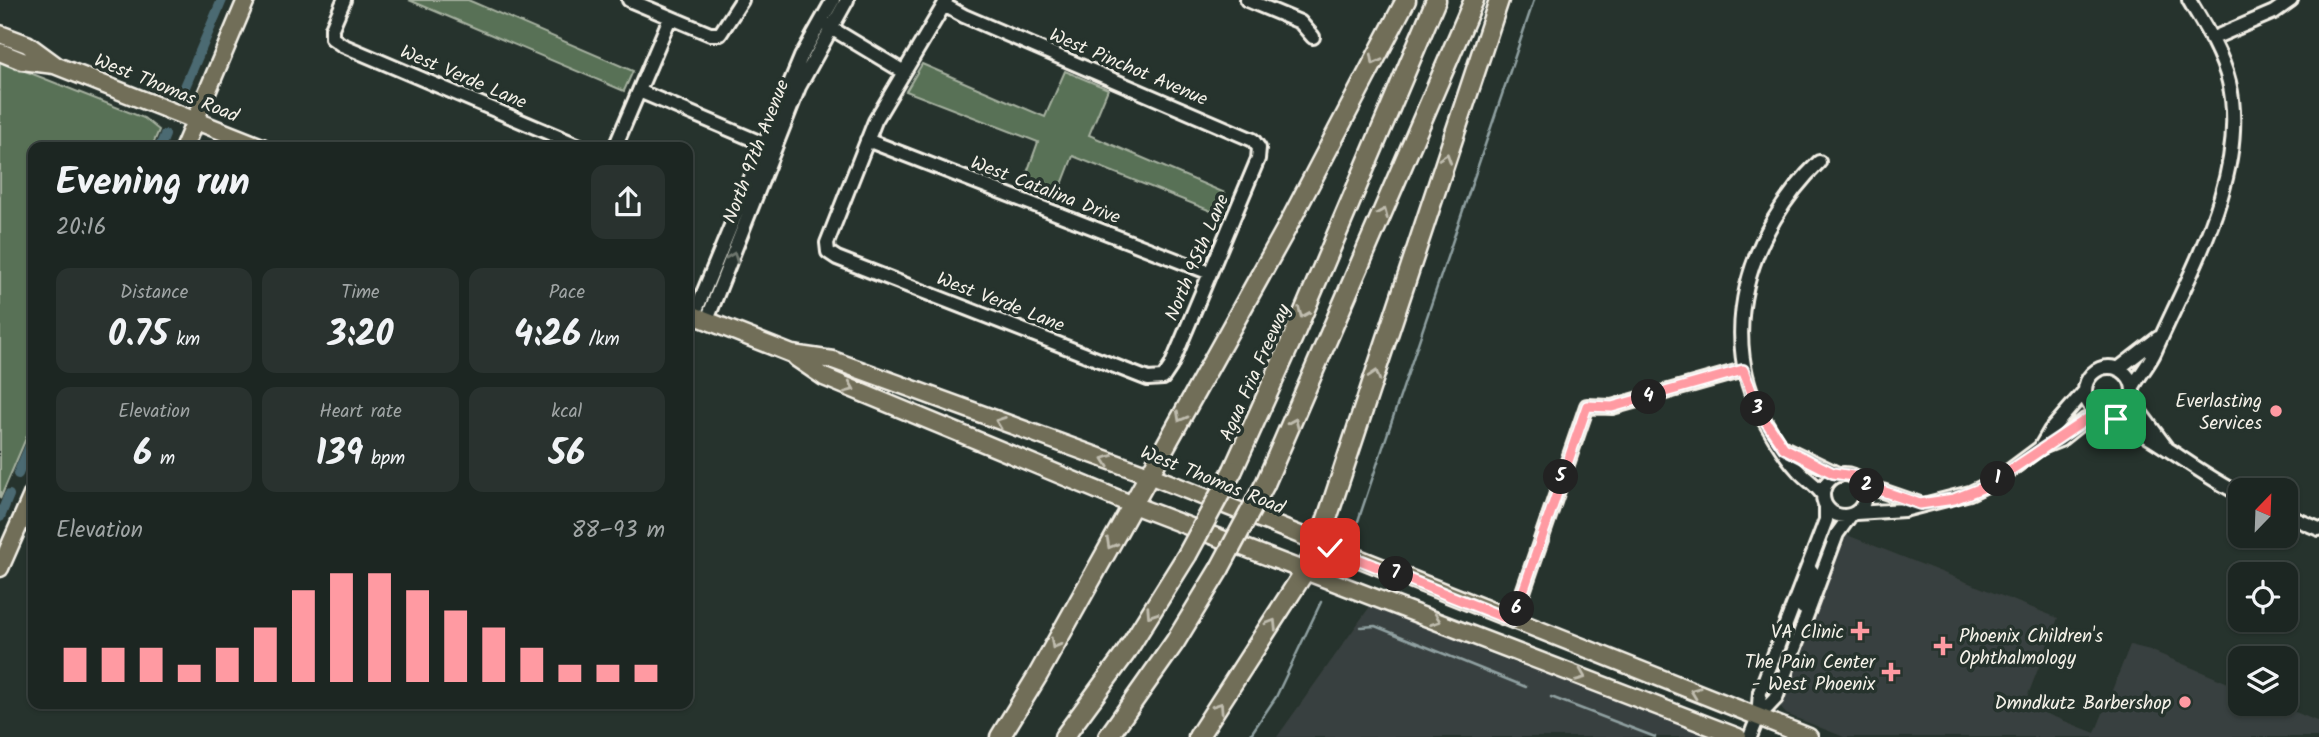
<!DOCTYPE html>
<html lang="en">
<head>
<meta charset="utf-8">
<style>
	body { margin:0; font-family:Kalam,sans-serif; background:#29322f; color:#f1f3f6; height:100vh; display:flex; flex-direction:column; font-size:26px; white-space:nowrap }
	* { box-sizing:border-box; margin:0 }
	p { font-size:23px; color:#a0a5a5 }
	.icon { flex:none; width:38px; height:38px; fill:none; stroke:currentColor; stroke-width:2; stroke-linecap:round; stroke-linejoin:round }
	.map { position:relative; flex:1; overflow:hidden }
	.panel { position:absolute; left:28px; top:142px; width:665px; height:567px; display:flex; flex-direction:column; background:#1c2622; border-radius:14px; box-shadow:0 2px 5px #0004,0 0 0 2px #3a4340 }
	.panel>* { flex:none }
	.needle { width:46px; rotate:23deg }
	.controls { position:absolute; left:2228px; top:478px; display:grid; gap:14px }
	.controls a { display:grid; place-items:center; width:70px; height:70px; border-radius:14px; background:#1c2622; box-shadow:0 2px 5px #0004,0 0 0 2px #3a4340; font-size:35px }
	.pin { position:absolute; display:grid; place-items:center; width:60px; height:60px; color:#fff; margin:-30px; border-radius:14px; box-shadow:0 4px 10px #0006 }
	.km { position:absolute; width:35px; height:35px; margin:-18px; border-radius:50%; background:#222; color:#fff; font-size:19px; line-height:35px; text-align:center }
	.round { display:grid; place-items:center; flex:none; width:74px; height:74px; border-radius:14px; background:#29322f }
	.headline { display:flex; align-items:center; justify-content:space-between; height:119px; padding:0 28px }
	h1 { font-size:38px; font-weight:700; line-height:52px }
	.metrics { display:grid; grid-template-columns:repeat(3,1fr); gap:10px; height:119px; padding:7px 28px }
	.metrics div { display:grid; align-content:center; border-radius:14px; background:#29322f; text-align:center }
	.metrics b { font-size:35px; font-weight:700 }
	.metrics small { font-size:19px; font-weight:400 }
	.metrics p { font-size:19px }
	.chart { height:196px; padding:14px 28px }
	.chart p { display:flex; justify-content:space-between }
	.chart svg { width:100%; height:126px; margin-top:7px; stroke:#ff9aa2; stroke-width:6 }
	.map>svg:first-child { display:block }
</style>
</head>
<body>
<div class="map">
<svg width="2319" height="737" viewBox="0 0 2319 737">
	<rect width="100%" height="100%" fill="#26332d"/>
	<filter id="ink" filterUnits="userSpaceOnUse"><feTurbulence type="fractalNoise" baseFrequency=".0143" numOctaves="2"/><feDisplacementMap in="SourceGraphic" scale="14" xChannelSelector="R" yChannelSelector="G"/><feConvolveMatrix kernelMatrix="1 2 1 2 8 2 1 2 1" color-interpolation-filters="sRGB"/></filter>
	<g filter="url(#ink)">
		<path fill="#39403f" d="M1847 535 2058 618 2024 705 2095 733 2130 645 2150 650 2240 688V704H2276L2319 722V737H1844L1786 714 1781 708V695Z
			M1371 605 1465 638 1480 650 1528 668 1567 679 1713 737H1277Z"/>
		<path fill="#587157" stroke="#a6b1a0" stroke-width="2" d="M409 0H468L633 71 624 91Z
			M0 61 144 118 159 130 152 147H33V422L0 499Z
			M922 64 1045 117 1065 71 1108 89 1089 135 1225 193 1216 213 1073 156 1056 200 1022 187 1038 142 906 91Z"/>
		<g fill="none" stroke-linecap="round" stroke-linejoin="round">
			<path stroke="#8fa0a1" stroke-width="2.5" d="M1356 527 1534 0
				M1361 627 1375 626 1526 687
				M1551 697 1655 737
				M1249 737 1276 697 1321 602"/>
			<path stroke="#4c6a72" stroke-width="10" d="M181 96 222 0
				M160 147 165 135
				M18 474 33 439
				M0 517 9 495"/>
			<defs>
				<path id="minor" d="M344 0 332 28V38L342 45 582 147
					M629 0 710 34H720L742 0
					M1247 0 1300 22 1313 37
					M944 5 964 16 1253 140 1259 148 1258 159 1171 366 1163 378 1148 379 837 258 828 252 827 243 875 121 944 5 946 0
					M826 25 904 72
					M2211 39 2274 12 2291 0
					M639 91 771 147
					M867 140 1210 273
					M615 147 670 18
					M1819 162C1750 229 1713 338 1767 425 1775 439 1786 457 1797 469 1805 479 1816 484 1823 495
					M694 315 801 57 833 0
					M707 320 799 87 847 0
					M2085 391a24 24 0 1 1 48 0a24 24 0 1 1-48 0Z
					M2118 369 2158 338
					M2133 387C2139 375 2150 363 2155 351 2190 272 2250 172 2229 82 2222 53 2204 25 2189 0
					M2133 397 2137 408 2166 447
					M2108 416C2155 435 2194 471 2240 494
					M1784 448 1840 475
					M2040 448 2050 431 2084 392
					M1823 495a21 21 0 1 1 42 0a21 21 0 1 1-42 0Z
					M1862 484 1920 504
					M1856 513 1904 510 1970 493 1997 480 2040 448 2060 440 2085 420 2099 414
					M2286 515 2319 529
					M1803 608 1814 574 1808 567
					M1513 621 1587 406 1612 407 1743 370
					M1758 717 1776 698 1837 534 1850 516
					M1750 737 1758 717 1760 692 1826 520V506"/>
				<path id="major" d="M0 34 27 44 57 66 262 147
					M0 52 22 61 54 65
					M184 147 246 0
					M688 313 792 354 833 360 1149 475 1809 737
					M796 358 824 377 1133 505 1738 737
					M0 568 33 493"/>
				<path id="highway" d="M1233 470 1294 335 1436 0
					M1265 484 1474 0
					M1000 737 1038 675 1285 231 1406 0
					M1064 737 1125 654 1187 555
					M1108 737 1175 642 1220 568
					M1198 737 1305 571 1319 543 1499 0"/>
			</defs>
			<use href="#minor" stroke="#f4f1e8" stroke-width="18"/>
			<use href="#major" stroke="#f4f1e8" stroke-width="21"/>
			<use href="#highway" stroke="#f4f1e8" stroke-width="23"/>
			<use href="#minor" stroke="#26332d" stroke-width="12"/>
			<use href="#major" stroke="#716e59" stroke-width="16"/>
			<use href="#highway" stroke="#716e59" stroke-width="18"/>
			<defs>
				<path id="highway-bridge" d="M1187 555 1233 470
					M1220 568 1265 484"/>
			</defs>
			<use href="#highway-bridge" stroke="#f4f1e8" stroke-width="23" stroke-linecap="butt"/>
			<use href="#highway-bridge" stroke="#716e59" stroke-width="18"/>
		</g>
		<defs><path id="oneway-chevron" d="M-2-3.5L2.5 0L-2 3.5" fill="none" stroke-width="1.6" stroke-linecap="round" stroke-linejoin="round" transform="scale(1.75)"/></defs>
		<g stroke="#c0bdaf">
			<use href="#oneway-chevron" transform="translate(1375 60) rotate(118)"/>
			<use href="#oneway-chevron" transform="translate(1446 158) rotate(-72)"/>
			<use href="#oneway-chevron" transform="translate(1383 213) rotate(-67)"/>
			<use href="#oneway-chevron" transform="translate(1303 313) rotate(113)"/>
			<use href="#oneway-chevron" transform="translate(1375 375) rotate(-72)"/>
			<use href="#oneway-chevron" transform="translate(850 388) rotate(23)"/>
			<use href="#oneway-chevron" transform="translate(1181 417) rotate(119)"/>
			<use href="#oneway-chevron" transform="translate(1000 422) rotate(-160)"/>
			<use href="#oneway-chevron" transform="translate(1294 423) rotate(-67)"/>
			<use href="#oneway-chevron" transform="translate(1107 460) rotate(-160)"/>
			<use href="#oneway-chevron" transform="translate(1111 544) rotate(119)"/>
			<use href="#oneway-chevron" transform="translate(1151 613) rotate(123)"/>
			<use href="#oneway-chevron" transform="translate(1436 620) rotate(20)"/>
			<use href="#oneway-chevron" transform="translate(1272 624) rotate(-58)"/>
			<use href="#oneway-chevron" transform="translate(1055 644) rotate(119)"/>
			<use href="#oneway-chevron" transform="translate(1581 676) rotate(22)"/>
			<use href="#oneway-chevron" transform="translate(1695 692) rotate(-159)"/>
			<use href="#oneway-chevron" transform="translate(1219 707) rotate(-56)"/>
		</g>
		<use stroke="#6e766e" href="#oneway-chevron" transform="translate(733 257) rotate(-68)"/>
	</g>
	<g fill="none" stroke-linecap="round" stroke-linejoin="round" filter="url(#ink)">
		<defs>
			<path id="route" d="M1330 548 1513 621 1587 406 1612 407 1743 370 1760 413 1784 448 1833 473 1853 476 1862 484 1920 504 1954 499 1987 486 2090 417 2099 414 2116 419"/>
		</defs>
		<use href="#route" stroke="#fff" stroke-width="14"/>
		<use href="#route" stroke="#ff9aa2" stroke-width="9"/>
	</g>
	<g fill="#ff9aa2" stroke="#26332d" stroke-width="2.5">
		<circle cx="2276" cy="411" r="7"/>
		<path d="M1856.5 620.5h7v7h7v7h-7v7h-7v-7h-7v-7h7z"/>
		<path d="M1939.5 635.5h7v7h7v7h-7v7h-7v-7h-7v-7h7z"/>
		<path d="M1887.5 661.5h7v7h7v7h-7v7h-7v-7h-7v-7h7z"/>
		<circle cx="2185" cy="702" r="7"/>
	</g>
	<g text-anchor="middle" stroke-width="7" stroke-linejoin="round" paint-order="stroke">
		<g font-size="19" fill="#f4f1e8" stroke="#26332d">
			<text transform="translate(1129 66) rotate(23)" y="7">West Pinchot Avenue</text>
			<text transform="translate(464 76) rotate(23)" y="7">West Verde Lane</text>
			<text transform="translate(167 87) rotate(22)" y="7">West Thomas Road</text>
			<text transform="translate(755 151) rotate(-69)" y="7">North 97th Avenue</text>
			<text transform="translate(1046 189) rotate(21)" y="7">West Catalina Drive</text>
			<text transform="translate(1196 257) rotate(-67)" y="7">North 95th Lane</text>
			<text transform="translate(1001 301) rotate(21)" y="7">West Verde Lane</text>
			<text transform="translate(1254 372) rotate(-66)" y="7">Agua Fria Freeway</text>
			<text transform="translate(1213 479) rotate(22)" y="7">West Thomas Road</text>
		</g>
		<g font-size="19" fill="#f4f1e8" stroke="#26332d" text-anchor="end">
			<text x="2262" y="407">Everlasting<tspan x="2262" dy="22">Services</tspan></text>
			<text x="1844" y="638">VA Clinic</text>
			<text x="1959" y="642" text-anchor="start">Phoenix Children's<tspan x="1959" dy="22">Ophthalmology</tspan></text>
			<text x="1875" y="668">The Pain Center<tspan x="1875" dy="22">- West Phoenix</tspan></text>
			<text x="2171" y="709">Dmndkutz Barbershop</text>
		</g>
	</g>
</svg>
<div class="controls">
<a><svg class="needle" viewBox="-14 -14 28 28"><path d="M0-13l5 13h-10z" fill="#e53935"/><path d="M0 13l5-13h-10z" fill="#a0a5a5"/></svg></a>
<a><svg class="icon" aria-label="locate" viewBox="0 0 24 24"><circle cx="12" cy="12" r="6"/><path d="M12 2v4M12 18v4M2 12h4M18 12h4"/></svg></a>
<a><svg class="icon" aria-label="layers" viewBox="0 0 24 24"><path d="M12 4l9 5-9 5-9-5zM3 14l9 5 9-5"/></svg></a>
</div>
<div class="pin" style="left:2116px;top:419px;background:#1e9e55"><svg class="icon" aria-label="arrive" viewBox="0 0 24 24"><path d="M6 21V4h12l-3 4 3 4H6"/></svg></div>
<div class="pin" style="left:1330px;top:548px;background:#d93025"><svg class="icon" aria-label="check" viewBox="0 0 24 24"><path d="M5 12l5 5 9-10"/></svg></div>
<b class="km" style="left:1998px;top:479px">1</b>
<b class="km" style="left:1867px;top:486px">2</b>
<b class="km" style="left:1758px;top:409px">3</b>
<b class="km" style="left:1649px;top:397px">4</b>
<b class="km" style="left:1561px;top:477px">5</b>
<b class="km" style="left:1517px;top:609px">6</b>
<b class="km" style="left:1396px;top:574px">7</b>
<section class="panel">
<div class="headline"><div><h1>Evening run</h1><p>20:16</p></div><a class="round"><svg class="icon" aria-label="share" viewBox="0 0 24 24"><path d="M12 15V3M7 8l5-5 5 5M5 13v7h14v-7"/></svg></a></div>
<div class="metrics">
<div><p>Distance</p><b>0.75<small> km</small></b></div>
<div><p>Time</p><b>3:20</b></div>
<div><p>Pace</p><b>4:26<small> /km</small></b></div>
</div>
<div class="metrics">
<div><p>Elevation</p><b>6<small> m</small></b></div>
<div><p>Heart rate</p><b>139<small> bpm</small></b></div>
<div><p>kcal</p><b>56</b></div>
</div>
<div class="chart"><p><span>Elevation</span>88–93 m</p>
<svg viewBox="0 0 160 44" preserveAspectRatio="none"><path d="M5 44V32M15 44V32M25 44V32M35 44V38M45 44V32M55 44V25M65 44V12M75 44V6M85 44V6M95 44V12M105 44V19M115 44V25M125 44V32M135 44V38M145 44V38M155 44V38"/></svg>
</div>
</section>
</div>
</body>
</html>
